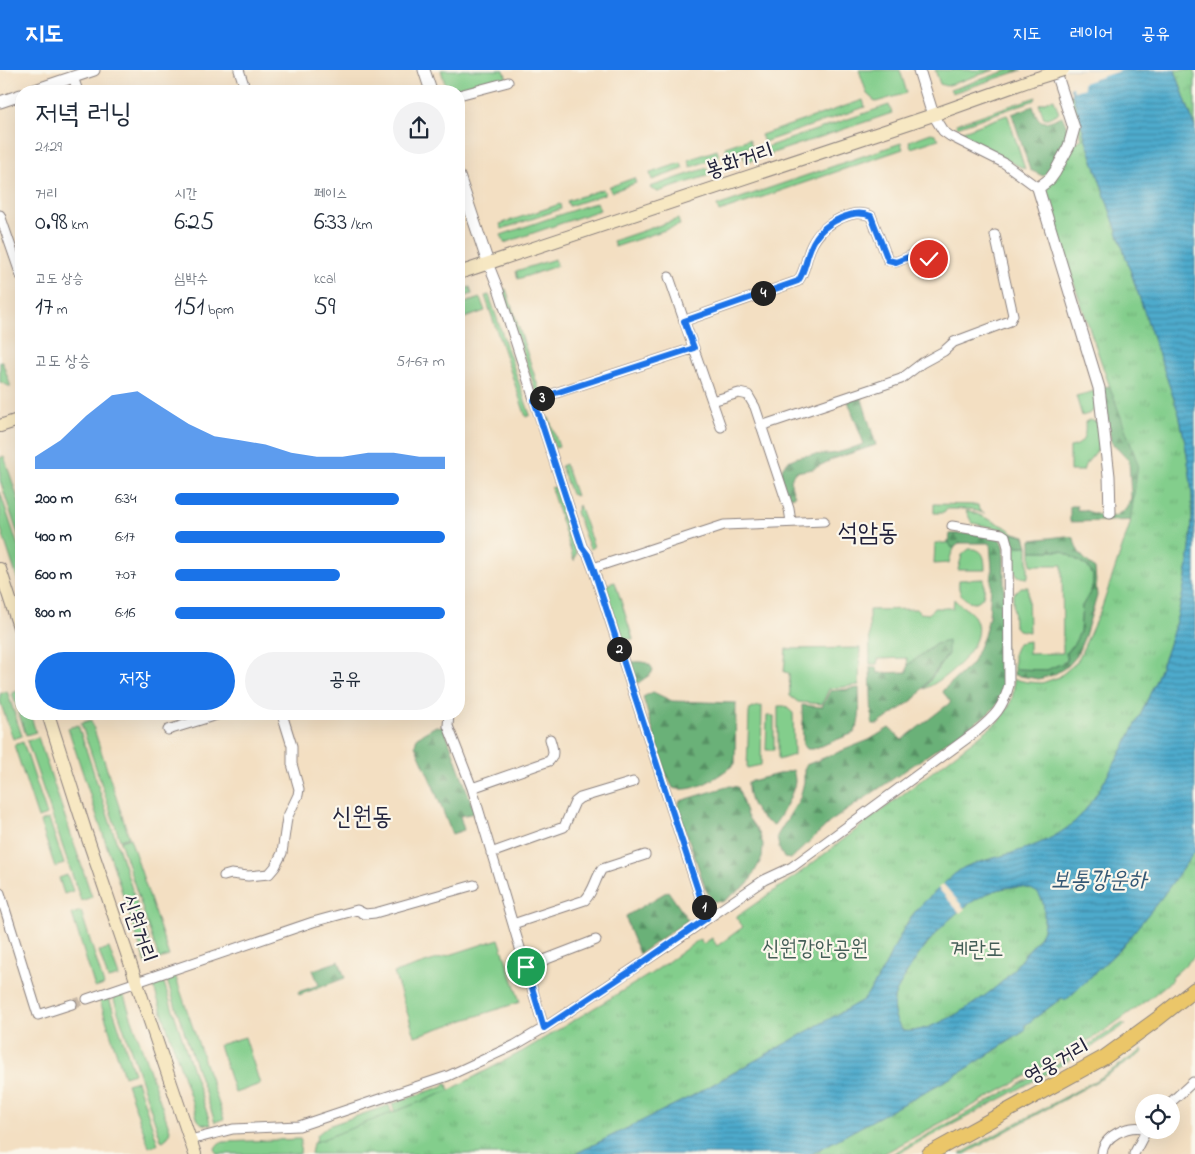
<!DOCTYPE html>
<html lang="ko">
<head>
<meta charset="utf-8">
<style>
	body { margin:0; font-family:"Indie Flower","Poor Story",sans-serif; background:#f2f2f3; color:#1f2937; height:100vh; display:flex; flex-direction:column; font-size:19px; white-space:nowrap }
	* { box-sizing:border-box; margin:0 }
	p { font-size:16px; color:#747a83 }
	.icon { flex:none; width:28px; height:28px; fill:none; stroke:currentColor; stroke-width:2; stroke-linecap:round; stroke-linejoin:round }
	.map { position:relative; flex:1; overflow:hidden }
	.panel { position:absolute; left:15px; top:15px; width:450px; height:635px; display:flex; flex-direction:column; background:#fff; border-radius:20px; box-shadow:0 5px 20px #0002 }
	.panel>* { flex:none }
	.tools { position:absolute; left:1135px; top:1024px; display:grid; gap:10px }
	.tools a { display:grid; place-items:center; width:45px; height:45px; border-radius:50%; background:#fff; box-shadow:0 5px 20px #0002; font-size:25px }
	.pin { position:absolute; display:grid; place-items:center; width:42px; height:42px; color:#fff; margin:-21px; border:2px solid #fff; border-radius:50%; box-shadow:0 1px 5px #0007 }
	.km { position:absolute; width:25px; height:25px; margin:-12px; border-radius:50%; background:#222; color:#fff; font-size:14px; line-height:25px; text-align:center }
	.round { display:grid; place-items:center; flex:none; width:52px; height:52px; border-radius:26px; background:#f2f2f3 }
	.overview { display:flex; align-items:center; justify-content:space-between; height:85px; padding:0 20px }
	h1 { font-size:28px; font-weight:600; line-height:38px }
	.figures { display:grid; grid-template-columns:repeat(3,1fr); gap:8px; height:85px; padding:5px 20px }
	.figures div { display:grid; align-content:center }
	.figures b { font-size:25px; font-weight:600 }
	.figures small { font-size:14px; font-weight:400 }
	.figures p { font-size:14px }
	.chart { height:140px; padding:10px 20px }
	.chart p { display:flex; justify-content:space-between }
	.chart svg { width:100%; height:90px; margin-top:5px; fill:#1a73e8; opacity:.7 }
	.cta { display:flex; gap:10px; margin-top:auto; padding:10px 20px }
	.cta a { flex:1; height:58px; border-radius:30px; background:#1a73e8; color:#fff; font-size:20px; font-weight:600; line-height:58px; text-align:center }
	.cta a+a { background:#f2f2f3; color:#1f2937 }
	ul { padding:0 20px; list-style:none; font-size:16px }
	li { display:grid; grid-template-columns:80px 60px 1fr; align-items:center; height:38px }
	li i { height:12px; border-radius:6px; background:#1a73e8 }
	header { display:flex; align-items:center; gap:30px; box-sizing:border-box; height:70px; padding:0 25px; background:#1a73e8; color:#fff }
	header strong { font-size:24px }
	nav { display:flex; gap:28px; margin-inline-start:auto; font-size:18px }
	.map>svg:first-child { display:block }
</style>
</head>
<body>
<header>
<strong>지도</strong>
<nav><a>지도</a><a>레이어</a><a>공유</a></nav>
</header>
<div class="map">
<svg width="1195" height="1084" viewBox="0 0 1195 1084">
	<defs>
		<pattern id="forest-firs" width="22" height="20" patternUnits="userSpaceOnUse" patternTransform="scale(1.25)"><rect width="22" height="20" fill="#6ab178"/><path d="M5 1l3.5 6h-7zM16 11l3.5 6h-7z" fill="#579064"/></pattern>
		<pattern id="park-tufts" width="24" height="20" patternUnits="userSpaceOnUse" patternTransform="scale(1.25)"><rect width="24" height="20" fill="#83ce8c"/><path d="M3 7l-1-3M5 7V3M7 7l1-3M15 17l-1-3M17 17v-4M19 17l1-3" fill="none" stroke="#71b17a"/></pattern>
		<pattern id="water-rules" width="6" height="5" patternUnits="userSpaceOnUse" patternTransform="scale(1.25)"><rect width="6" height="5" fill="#4eaacc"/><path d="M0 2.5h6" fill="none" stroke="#408aa7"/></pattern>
	</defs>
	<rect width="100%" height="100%" fill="#fbf7ec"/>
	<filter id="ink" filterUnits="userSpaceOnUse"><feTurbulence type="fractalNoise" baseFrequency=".02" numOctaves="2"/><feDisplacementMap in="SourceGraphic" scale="10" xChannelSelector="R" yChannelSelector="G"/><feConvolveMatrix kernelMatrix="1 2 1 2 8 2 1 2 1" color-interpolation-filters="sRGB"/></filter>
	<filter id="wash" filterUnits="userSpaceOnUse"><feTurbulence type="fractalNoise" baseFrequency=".0096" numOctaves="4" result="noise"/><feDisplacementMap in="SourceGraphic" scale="20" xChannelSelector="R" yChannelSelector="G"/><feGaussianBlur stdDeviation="1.12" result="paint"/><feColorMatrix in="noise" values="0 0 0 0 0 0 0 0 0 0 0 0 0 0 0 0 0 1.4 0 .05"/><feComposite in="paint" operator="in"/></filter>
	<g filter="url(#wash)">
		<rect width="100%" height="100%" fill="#f3dfc2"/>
		<path fill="#83ce8c" stroke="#527864" d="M441 0H504L507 9 457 21H447Z
			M859 0H900L907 23 876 32 867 24Z
			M935 0H994L946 16 940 14Z
			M1009 0H1022L952 23 950 20Z
			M1073 25 1085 67 1084 75 1068 26Z
			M1036 27 1035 30 957 57 956 54Z
			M1054 29 1059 43 1048 48H1044L1039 34Z
			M863 30 865 37 764 72 761 65Z
			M889 35 892 43 746 92 743 85Z
			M1007 45 1008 46 1025 99 963 69 958 63Z
			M931 63 935 64 939 69 911 78 909 71Z
			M749 69 752 76 727 84 725 77Z
			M901 73 903 79 719 142 717 136Z
			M717 80 719 87 691 97 688 90Z
			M681 93 683 99 652 110 650 103Z
			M707 98 710 105 658 122 651 119 650 117Z
			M634 108 636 113 611 122 609 117Z
			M603 119 605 124 569 136 567 131Z
			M597 132 600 140 504 173 501 165Z
			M560 134 561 139 502 159 500 154Z
			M678 149 680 155 615 177 613 171Z
			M555 189 557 196 518 209 516 201Z
			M470 217 472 224 459 229V220Z
			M506 219 540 322H536L502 220Z
			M489 225 530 345 526 347 485 226Z
			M480 228 485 241 459 250V235Z
			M2 291 11 317 0 312V292Z
			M1095 321 1096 337 1091 343 1082 346 1076 326Z
			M549 348 559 377 555 378 545 350Z
			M1090 350 1097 352 1101 376 1085 395 1083 401H1070V377C1084 375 1086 366 1085 352Z
			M4 386 21 438V474L0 410V388Z
			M565 394 576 426 571 424 561 396Z
			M555 417 576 483 574 491 551 418Z
			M0 422 21 485V520L0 456Z
			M934 434 978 435 979 440 985 444 971 439H947L944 443H934Z
			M579 435 594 477 590 479 576 442Z
			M966 441H970L1004 456 1014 463 1012 464 1011 469 1005 460 972 453Z
			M947 471H949L952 477H955L951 485 949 493 934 494 935 473H947Z
			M1012 476H1028V508C1008 508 1013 491 1012 476Z
			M969 479C984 478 985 488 985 500H958L962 485Z
			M1031 481H1062L1087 496 1093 505V513L1091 521 1082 536 1080 562 1074 575 1066 583 1067 591 1047 600 1014 599V582L1018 573 1029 571V584L1063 583 1062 495H1031Z
			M984 509C984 515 985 521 983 526 977 537 964 531 960 522 958 518 959 514 959 510Z
			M615 512 633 569C626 569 622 569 618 563L604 519 608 514Z
			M1021 517H1028L1029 562 1018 560 1014 555 1013 526 1015 523Z
			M954 529C959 536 969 539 974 546 991 574 945 610 924 619L948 584 936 574 908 595 907 588 878 589 877 594H870L869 540 916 539 920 543 929 544 934 538H953Z
			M860 578 859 615 829 619 822 634 798 632 790 626 789 603 784 602 786 579Z
			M21 620V644H30L36 662 26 665 12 623Z
			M7 621 22 666 13 669 0 631V624Z
			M762 636 761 695 747 698 749 643 750 639 755 637Z
			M778 636H785L793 643 794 685 778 690Z
			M767 646H774V680H766Z
			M91 650 129 767 120 770 81 653Z
			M78 655 156 892 146 895 68 658Z
			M38 667 92 827 81 831 27 671Z
			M23 672 47 745 38 748 14 675Z
			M49 749 64 794 55 797 40 752Z
			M130 768 169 886 159 889 120 771Z
			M67 805 73 821 64 824 59 808Z
			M81 841 104 915 95 918 72 844Z
			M499 869 520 932 415 966 394 903Z
			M109 878 119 906 108 909 99 881Z
			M174 902 224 1049 215 1052 165 905Z
			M162 907 211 1055 202 1054 198 1050 153 915V911Z
			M120 922 124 926 170 1060 168 1067 163 1071 161 1070 112 924Z
			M108 925 134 1003 124 1006 99 928Z
			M1123 953 1125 955C1053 1004 973 1043 897 1084H892L1064 990Z
			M245 967 260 1014 235 1023 219 975Z
			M1142 980 1143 982 1101 1009 965 1084H960L1100 1008Z
			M137 1011 158 1074 149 1077 127 1014Z
			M446 1012 451 1025 397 1049 392 1034 443 1016Z
			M389 1035 394 1050 315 1076 317 1065 328 1056Z
			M300 1069 301 1071 300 1084H217L215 1078 219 1073 224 1072Z"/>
		<path fill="url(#forest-firs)" stroke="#466a5a" d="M1033 36C1039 56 1044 54 1062 46 1064 51 1067 55 1067 61 1067 71 1052 100 1043 106L1030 100 1012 44Z
			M1117 315 1137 375 1146 450 1070 452V436H1077V440H1084L1105 447 1115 446 1126 439 1131 428 1129 391 1111 372 1103 317Z
			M861 326 876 375 833 389 813 399 795 402C789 411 791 416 795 426L789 427C787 422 783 415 782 409 776 383 815 385 830 384 841 383 854 377 864 374L848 331Z
			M969 463 998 467 1002 472 1004 482V616L999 633 989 643 830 752 791 789 784 788 779 778 777 766 800 728 804 712V700L806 695 869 670 889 658 902 670 951 632 942 621 972 594 984 566 989 546 992 499 990 473H960L955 477 952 478 949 473 950 464Z
			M1014 463 1025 466 1028 476H1012V464Z
			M1066 466 1074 468C1077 485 1084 487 1095 499L1097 526 1085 566 1076 587 1068 596 1053 605 1039 609 1014 605V599L1047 600 1067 591 1066 583 1074 574 1080 562 1082 536 1091 521 1093 513V505L1087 496 1062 481H1031V470Z
			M948 571V584L916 628 878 654H872L870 597H877L878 603 907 602 908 595 936 574Z
			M631 592C640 592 649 590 653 600L651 604 638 613 634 611 629 595Z
			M859 618C859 631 862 652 854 663L813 679H807L803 674 802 635 822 637 830 621Z
			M653 622 672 631 736 633 735 694C718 706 696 724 673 718L665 702 643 627Z
			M436 656 444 657 475 743 460 746 464 760 452 764 433 716 415 675 417 667Z
			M793 700C794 703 795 708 795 712 794 722 781 747 774 755 756 748 747 730 748 712Z
			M730 716 738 717 747 746 759 763 763 774 762 788 748 814 722 832 713 831 706 820 679 741 678 735 680 731Z
			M668 821 688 850 639 884 629 860 626 846Z
			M339 891 345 908 299 925 298 922 319 915 313 900Z"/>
		<path fill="url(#park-tufts)" stroke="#527864" d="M1175 0H1195V58Z
			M1085 67 1179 344C1185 371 1190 399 1192 426 1195 519 1162 612 1116 691 1103 713 1088 743 1067 758 1047 773 1015 783 990 789 982 792 973 793 965 797 955 802 945 813 936 821 926 830 915 840 908 851 892 878 883 906 863 930L692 1026 575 1084H311L313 1073 446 1022 523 981 652 903 700 869 703 874 712 868 717 876 743 857 736 847 797 805 999 651C1011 635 1014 629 1014 609L1027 612 1042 613 1059 607 1077 592 1102 537 1130 454 1138 394 1106 306 1042 121 1075 73Z
			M1195 781V886L1171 908 1172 910 1150 928 1101 963 1011 1015 883 1084H811L963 1001 1025 961 1024 956 1062 928 1065 931 1119 880 1162 827Z
			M1011 817C1028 817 1042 818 1044 839 1044 847 1045 854 1042 862 1038 870 1032 876 1026 883 1019 892 1012 902 1004 910 984 929 931 965 903 961 895 951 892 941 894 929 895 922 901 914 904 908 925 871 966 822 1011 817Z"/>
		<path fill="url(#water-rules)" stroke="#386684" fill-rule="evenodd" d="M1065 0H1175L1195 58V781L1162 827 1119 880 1065 931 1062 928 1024 956 1026 960 963 1001 811 1084H575L692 1026 863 930C883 906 892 878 908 852 915 840 926 830 936 821 945 813 955 802 965 797 973 793 982 792 990 789 1015 783 1047 773 1067 758 1088 743 1103 713 1116 691 1162 612 1195 519 1192 426 1190 399 1185 371 1179 344L1085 67ZM1011 817C1028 817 1042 818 1044 839 1044 847 1045 854 1042 862 1038 870 1032 876 1026 883 1019 892 1012 902 1004 910 984 929 931 965 903 961 895 951 892 941 894 929 895 922 901 914 904 908 925 871 966 822 1011 817Z"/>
		<path fill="#f3dfc2" d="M1063 0H1122L1083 13 1084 18 1074 21 1072 17H1068Z
			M943 814 965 839 960 843 938 818Z"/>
	</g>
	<g filter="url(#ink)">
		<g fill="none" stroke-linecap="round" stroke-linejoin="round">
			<path stroke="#c9b9a7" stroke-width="9" stroke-dasharray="9 4.5" stroke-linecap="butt" d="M72 934 87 929"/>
			<defs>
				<path id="minor" d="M239 0 246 21
					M73 7 78 21
					M459 25 508 12
					M933 45 943 61 950 66 1004 93 1038 118
					M0 145 21 206
					M488 193 498 218 582 477 588 485 593 498 707 848
					M669 207 721 357
					M684 251 798 211C804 203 805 195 808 185 813 167 824 156 841 148 851 144 860 141 871 146L888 190 896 192 918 183 929 189
					M534 330 694 278
					M712 331 739 323 748 325 755 337 789 439 791 452
					M761 356 901 309 922 293 944 281 954 272 1010 251 1013 245 995 165
					M593 498 724 455 824 451
					M449 644 448 656 472 718 544 958
					M168 660 220 644
					M472 718 549 691C556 685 552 677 550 669
					M491 783 564 757 575 732 580 728 633 712
					M224 806 231 804 248 806 269 804 275 797 282 783 287 748 298 725 299 719 292 694V676L282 644
					M0 823 38 945 72 934
					M513 854 585 830C594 821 595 809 602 799L645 785
					M526 897 596 870
					M87 929 313 852 357 840 365 844 375 843 474 815
					M1171 1032 1193 1012
					M190 1070 233 1059 299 1056 448 1006 515 975 544 958 672 873 764 810 792 797 977 661C995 646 1003 638 1009 615L1008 477 1005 466 1002 464 952 456
					M1102 1084C1103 1066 1127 1055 1143 1058
					M1134 1084 1144 1065V1058"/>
				<path id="tertiary" d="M424 0 431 21
					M919 0 933 45
					M1055 0 1074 58 1069 76 1055 102 1050 109 1038 118 1099 318 1109 406 1110 443
					M32 21 94 0
					M0 32 21 25
					M459 106 488 193"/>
				<path id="secondary" d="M459 203 933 45 1031 10
					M0 356 21 349
					M0 499 21 563
					M48 644 86 763 195 1084"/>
				<path id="primary" d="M929 1084 1105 987 1156 950 1195 919"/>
			</defs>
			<use href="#minor" stroke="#8a807e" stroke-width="11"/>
			<use href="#tertiary" stroke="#8a807e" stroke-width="13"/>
			<use href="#secondary" stroke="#8a807e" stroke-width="14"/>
			<use href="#primary" stroke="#8a807e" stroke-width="16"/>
			<use href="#minor" stroke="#fff" stroke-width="9"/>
			<use href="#tertiary" stroke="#fff" stroke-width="11"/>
			<use href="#secondary" stroke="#f7e8c3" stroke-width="12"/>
			<use href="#primary" stroke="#ebc669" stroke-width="14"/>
			<defs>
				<path id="secondary-bridge" d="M1031 10 1063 0"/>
			</defs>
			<use href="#secondary-bridge" stroke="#8a807e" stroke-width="14" stroke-linecap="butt"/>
			<use href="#secondary-bridge" stroke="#f7e8c3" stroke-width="12"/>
		</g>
	</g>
	<g fill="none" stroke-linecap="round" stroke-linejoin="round" filter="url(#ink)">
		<defs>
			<path id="route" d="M526 897 544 958 632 900 707 848 593 498 588 485 582 477 534 330 694 278 684 251 798 211C804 203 805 195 808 185 814 166 823 156 841 148 851 144 860 141 871 146L888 190 896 192 918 183 929 189"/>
		</defs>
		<use href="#route" stroke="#fff" stroke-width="10"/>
		<use href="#route" stroke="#1a73e8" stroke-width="6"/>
	</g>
	<g text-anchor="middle" stroke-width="4.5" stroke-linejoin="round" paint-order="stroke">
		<g font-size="22" fill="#22223b" stroke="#fbf7ec">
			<text transform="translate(739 89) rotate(-18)" y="8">봉화거리</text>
			<text transform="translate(140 858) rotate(71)" y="8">신원거리</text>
			<text transform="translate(1056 990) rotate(-29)" y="8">영웅거리</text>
		</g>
		<g font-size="22" fill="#445e57" stroke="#fbf7ec">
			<text x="815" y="885">신원강안공원</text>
			<text x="977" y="886">계란도</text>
		</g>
		<g font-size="24" font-style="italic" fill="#345875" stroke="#fbf7ec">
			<text x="1099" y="817">보통강운하</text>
		</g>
		<g font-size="25" fill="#22223b" stroke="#fbf7ec">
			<text x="868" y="470">석암동</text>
			<text x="362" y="754">신원동</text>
		</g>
	</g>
</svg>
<div class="tools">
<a><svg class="icon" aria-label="locate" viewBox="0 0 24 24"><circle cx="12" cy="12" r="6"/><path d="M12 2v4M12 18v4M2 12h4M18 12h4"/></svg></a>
</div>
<div class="pin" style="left:526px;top:897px;background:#1e9e55"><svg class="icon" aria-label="arrive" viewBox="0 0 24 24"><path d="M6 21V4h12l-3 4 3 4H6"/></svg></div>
<div class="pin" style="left:929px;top:189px;background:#d93025"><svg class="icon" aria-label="check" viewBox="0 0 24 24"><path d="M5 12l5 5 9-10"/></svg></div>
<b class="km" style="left:704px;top:837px">1</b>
<b class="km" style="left:619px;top:579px">2</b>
<b class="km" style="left:542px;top:328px">3</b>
<b class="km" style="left:763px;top:223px">4</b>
<section class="panel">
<div class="overview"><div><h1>저녁 러닝</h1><p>21:29</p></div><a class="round"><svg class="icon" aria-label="share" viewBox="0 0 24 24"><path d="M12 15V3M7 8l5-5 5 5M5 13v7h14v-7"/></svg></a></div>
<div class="figures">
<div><p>거리</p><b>0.98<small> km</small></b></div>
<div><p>시간</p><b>6:25</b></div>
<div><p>페이스</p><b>6:33<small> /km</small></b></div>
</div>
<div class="figures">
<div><p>고도 상승</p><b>17<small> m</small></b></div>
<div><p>심박수</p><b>151<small> bpm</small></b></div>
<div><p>kcal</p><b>59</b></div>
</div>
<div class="chart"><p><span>고도 상승</span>51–67 m</p>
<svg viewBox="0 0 160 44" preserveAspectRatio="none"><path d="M0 44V38L10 30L20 18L30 8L40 6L50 14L60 22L70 28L80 30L90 32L100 36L110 38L120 38L130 36L140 36L150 38L160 38V44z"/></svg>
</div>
<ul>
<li><b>200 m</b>6:34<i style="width:83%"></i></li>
<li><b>400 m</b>6:17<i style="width:100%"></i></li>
<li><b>600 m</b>7:07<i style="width:61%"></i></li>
<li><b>800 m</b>6:16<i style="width:100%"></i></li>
</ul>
<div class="cta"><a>저장</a><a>공유</a></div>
</section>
</div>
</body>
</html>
